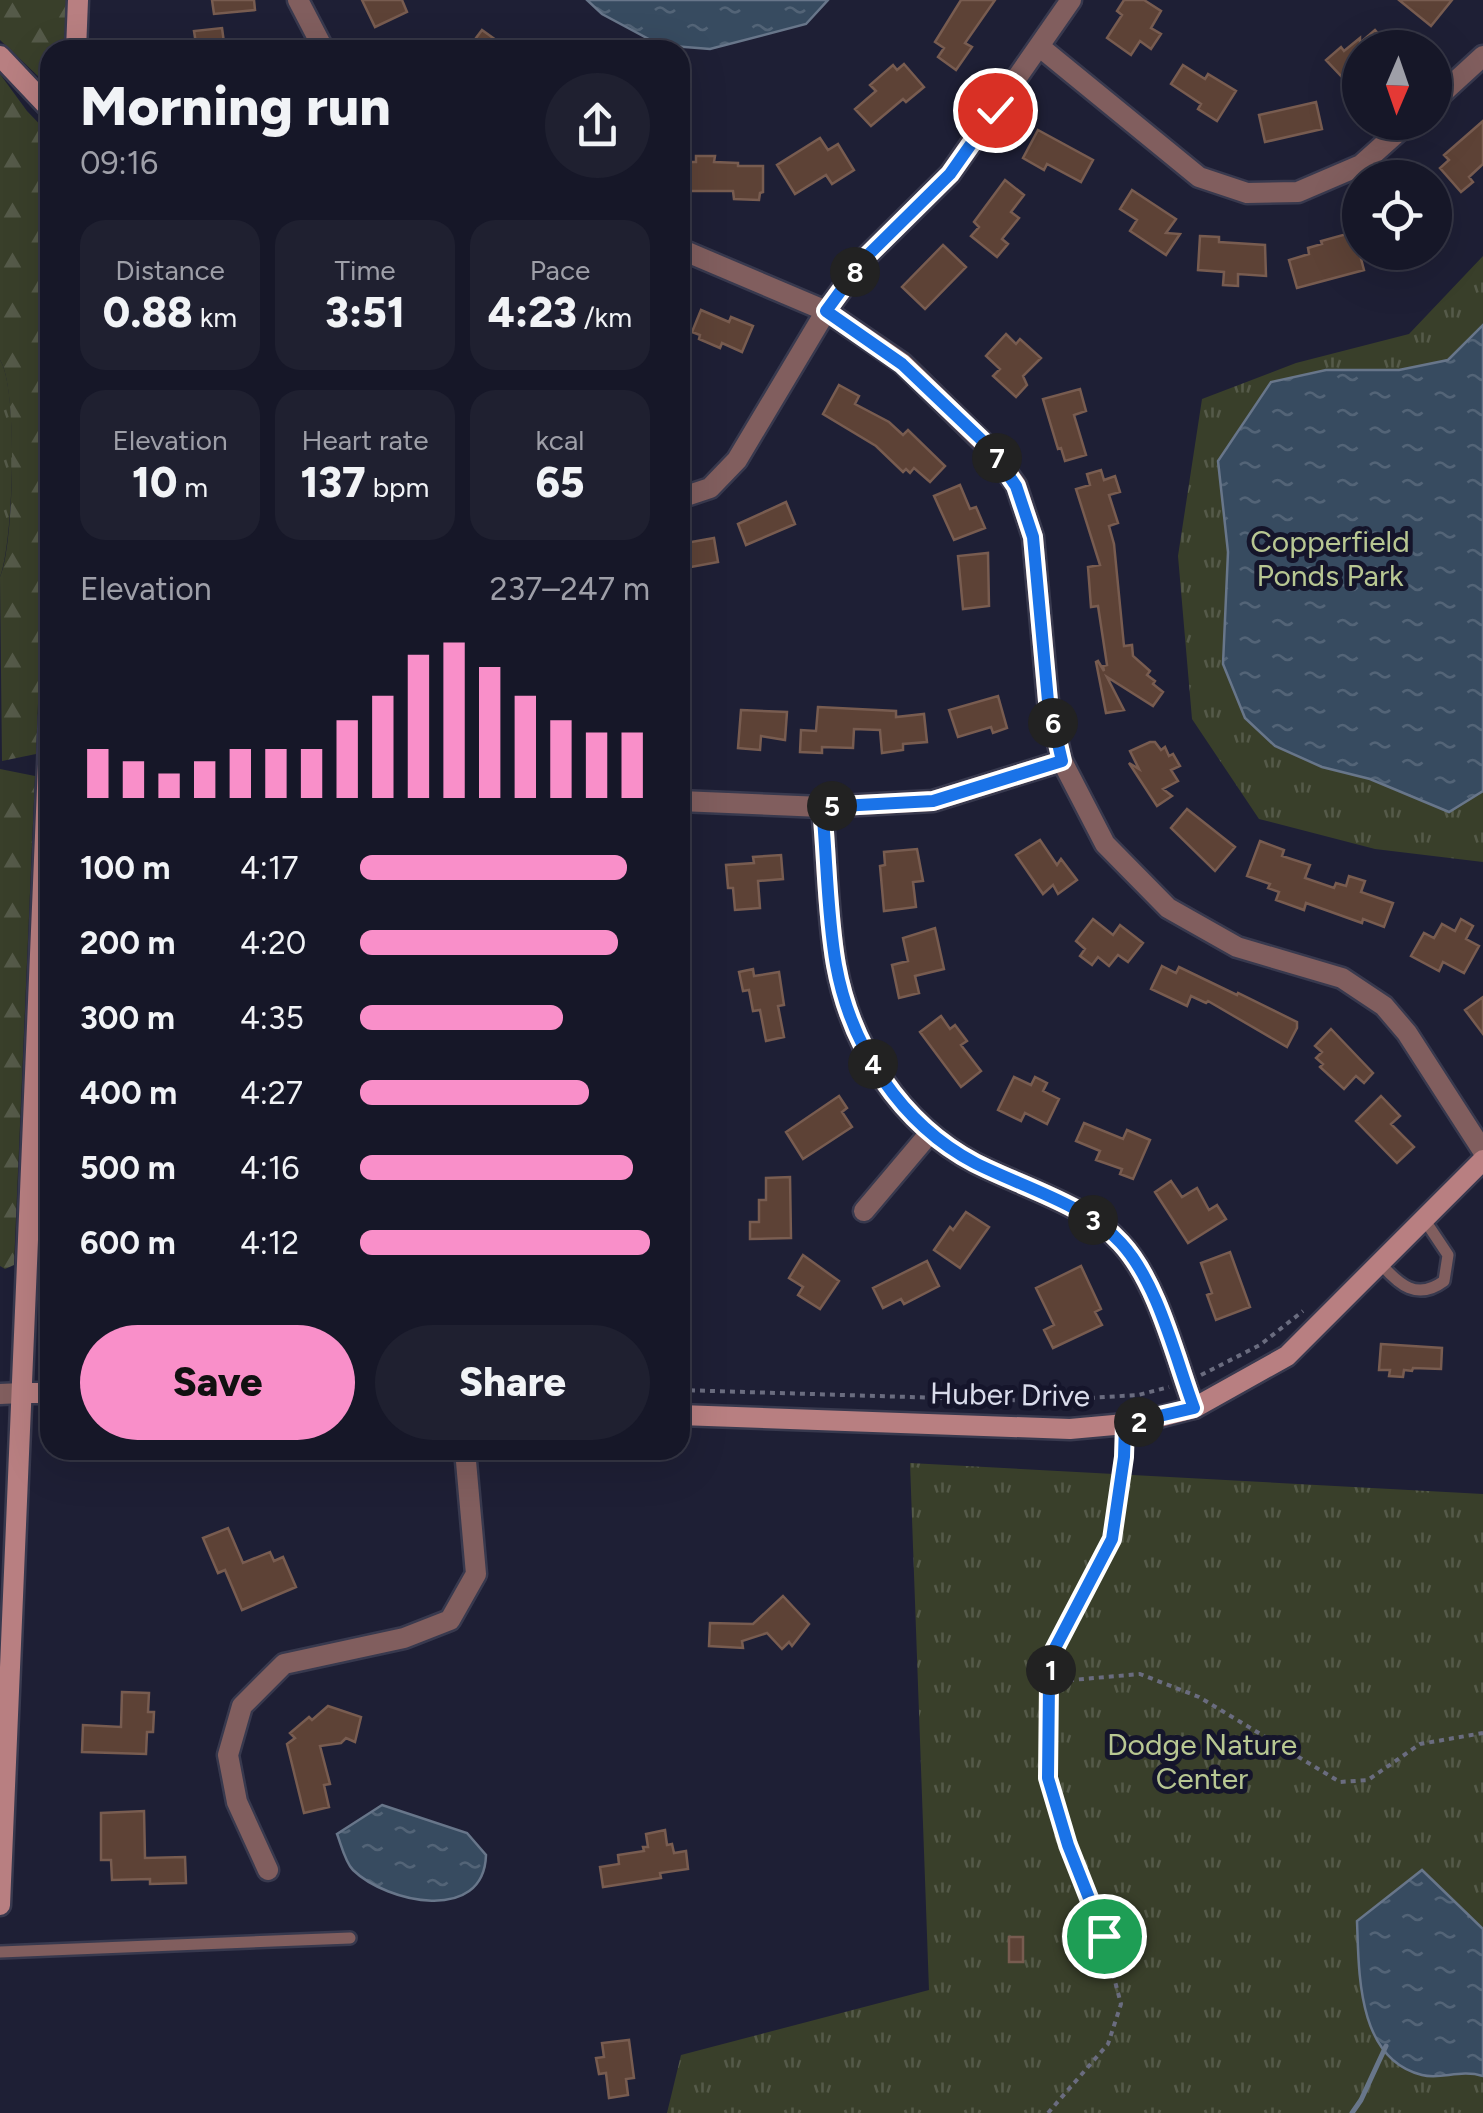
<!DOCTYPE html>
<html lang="en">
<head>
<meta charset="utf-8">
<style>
	body { margin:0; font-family:Figtree,sans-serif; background:#1f2030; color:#f1f3f6; height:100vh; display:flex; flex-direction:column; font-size:38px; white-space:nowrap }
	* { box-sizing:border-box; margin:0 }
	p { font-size:32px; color:#9e9fa8 }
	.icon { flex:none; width:55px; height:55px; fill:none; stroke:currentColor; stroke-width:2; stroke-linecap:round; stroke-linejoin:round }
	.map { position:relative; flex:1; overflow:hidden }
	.panel { position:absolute; left:40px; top:40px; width:650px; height:1420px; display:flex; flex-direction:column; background:#161728; border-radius:30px; box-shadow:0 10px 40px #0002,0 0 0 2px #353645 }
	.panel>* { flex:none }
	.needle { width:65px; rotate:182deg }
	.tools { position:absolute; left:1342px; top:30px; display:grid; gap:20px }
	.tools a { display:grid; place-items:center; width:110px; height:110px; border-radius:50%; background:#161728; box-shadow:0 10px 40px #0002,0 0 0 2px #353645; font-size:50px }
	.pin { position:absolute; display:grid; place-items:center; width:85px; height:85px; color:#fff; margin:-42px; border:5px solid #fff; border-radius:50%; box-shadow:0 2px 10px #0007 }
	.km { position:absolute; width:50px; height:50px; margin:-25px; border-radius:50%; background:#222; color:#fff; font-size:28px; line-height:50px; text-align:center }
	.round { display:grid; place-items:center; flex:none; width:105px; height:105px; border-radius:52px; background:#1f2030 }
	.summary { display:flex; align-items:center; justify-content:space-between; height:170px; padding:0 40px }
	h1 { font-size:55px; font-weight:800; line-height:75px }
	.metrics { display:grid; grid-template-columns:repeat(3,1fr); gap:15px; height:170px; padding:10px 40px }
	.metrics div { display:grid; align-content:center; border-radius:25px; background:#1f2030; text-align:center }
	.metrics b { font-size:42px; font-weight:800 }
	.metrics small { font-size:28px; font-weight:400 }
	.metrics p { font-size:28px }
	.chart { height:280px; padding:20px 40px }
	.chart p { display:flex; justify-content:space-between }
	.chart svg { width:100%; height:180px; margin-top:10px; stroke:#f98fc9; stroke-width:6 }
	.cta { display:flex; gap:20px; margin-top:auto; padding:20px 40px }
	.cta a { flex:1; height:115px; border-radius:60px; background:#f98fc9; color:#111; font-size:40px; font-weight:800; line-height:115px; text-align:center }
	.cta a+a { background:#1f2030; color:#f1f3f6 }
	ul { padding:0 40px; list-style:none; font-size:32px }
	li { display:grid; grid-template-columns:160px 120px 1fr; align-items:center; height:75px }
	li i { height:25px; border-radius:12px; background:#f98fc9 }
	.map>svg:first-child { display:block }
</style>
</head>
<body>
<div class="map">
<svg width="1483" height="2113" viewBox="0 0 1483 2113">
	<defs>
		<pattern id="grass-tufts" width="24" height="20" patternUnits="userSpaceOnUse" patternTransform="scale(2.5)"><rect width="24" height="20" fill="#393f2a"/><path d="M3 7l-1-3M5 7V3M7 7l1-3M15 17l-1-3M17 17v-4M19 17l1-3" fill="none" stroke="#555a49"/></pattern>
		<pattern id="forest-firs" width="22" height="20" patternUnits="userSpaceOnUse" patternTransform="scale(2.5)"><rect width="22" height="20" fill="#393f2a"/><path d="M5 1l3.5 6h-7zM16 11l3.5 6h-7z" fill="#555a49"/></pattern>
		<pattern id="water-ripples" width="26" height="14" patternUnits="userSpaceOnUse" patternTransform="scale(2.5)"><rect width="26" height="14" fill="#374b60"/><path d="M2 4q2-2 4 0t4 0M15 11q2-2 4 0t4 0" fill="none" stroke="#536477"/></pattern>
	</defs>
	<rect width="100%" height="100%" fill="#1e1f35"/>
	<path fill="url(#grass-tufts)" d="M1483 256V862L1375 849 1259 819 1192 719 1178 556 1202 399 1296 363 1409 334Z
		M0 360C19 389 13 543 0 577Z
		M910 1463 1483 1494V2113H667L681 2055 929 1990Z"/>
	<path fill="url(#forest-firs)" d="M0 0H66L64 50H50V83L41 79 0 40Z
		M0 74 27 111 50 135V398L36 754 2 761 0 577C14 547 18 386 0 360Z
		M0 769 35 776 14 1265 5 1269 0 1266Z"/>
	<path fill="url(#water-ripples)" stroke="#68768a" stroke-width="2.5" d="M587 0H828L806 24 710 49 660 45 602 14Z
		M1483 325V791L1449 812 1370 779 1322 767 1275 746 1245 718 1223 664 1228 552 1218 461 1271 382 1326 370H1399L1448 360Z
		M382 1805 467 1833 486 1855C484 1924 387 1903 353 1870 345 1862 341 1844 337 1834Z
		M1422 1870 1483 1929V2076C1460 2069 1441 2080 1422 2075 1357 2059 1359 1973 1357 1921Z"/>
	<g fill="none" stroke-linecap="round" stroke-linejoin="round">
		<path stroke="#68768a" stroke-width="5" d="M1352 2113 1361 2100 1386 2046"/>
	</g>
	<path fill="#5d4236" stroke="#785c50" stroke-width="2.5" d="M212 0H254L255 10 214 14Z
		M362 0H402L407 12 375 27Z
		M961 0H995L965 43 972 47 956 70 938 57 944 48 935 42Z
		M1124 0H1144L1161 11 1151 28 1161 34 1151 49 1140 41 1131 55 1107 38 1122 15 1117 11Z
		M1399 0H1452L1431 26Z
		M222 28 225 50H197L194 31Z
		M482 30 510 50H467Z
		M1375 30 1391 48H1360V96L1326 60 1341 47 1344 51 1360 38V43Z
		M904 64 924 87 906 102 903 99 871 126 855 109 876 91 870 85 893 65 897 70Z
		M1183 65 1205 79 1208 74 1236 91 1217 121 1198 109 1201 104 1171 84Z
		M1316 102 1322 129 1265 142 1259 115Z
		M1483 121V164L1469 177 1473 182 1461 192 1440 168 1449 160 1444 155Z
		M1038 130 1093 160 1081 182 1047 164 1044 170 1023 158Z
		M820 138 828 150 838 144 854 170 832 184 826 175 795 194 777 165Z
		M696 156H715L714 162 738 163V166H763V192L760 193 759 200 734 199 733 191H684V162H696Z
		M1005 180 1024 195 1011 212 1019 218 1002 239 1008 244 997 257 971 236 979 227 974 222Z
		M1132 190 1176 219 1166 233 1180 234 1166 255 1130 231 1137 220 1120 209Z
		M1354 232 1364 270 1297 288 1289 260 1309 254 1308 248 1322 244 1321 241Z
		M1200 236 1219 237V242L1265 245 1266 276 1238 274V286L1223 285 1224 272 1198 270Z
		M943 245 966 267 925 309 902 287Z
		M701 310 729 322 731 317 753 326 742 352 722 343 720 348 699 339 700 335 692 332Z
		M1006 334 1016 344 1020 339 1041 358 1023 376 1027 385 1016 397 993 376 1000 369 986 356Z
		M839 385 859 396 855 404 889 422 903 435 908 430 945 466 930 482 914 468 910 473 906 469 903 472 876 446 823 414Z
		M1080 389 1086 411 1074 415 1086 455 1065 461 1061 448 1058 449 1043 399Z
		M1101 470 1104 480 1115 476 1120 492 1109 495 1118 523 1109 526 1114 544 1124 646 1132 645 1133 656 1150 671 1147 675 1155 681 1153 684 1163 692 1153 706 1107 677 1124 710 1106 713 1096 662 1098 661 1104 671 1103 666 1107 665 1098 606 1091 607 1088 567 1100 565 1076 489 1090 485 1087 474Z
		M960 485 970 509 976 507 985 528 954 540 934 496Z
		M786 502 795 524 746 545 738 524Z
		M714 538 718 562 680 569V544Z
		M988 553 989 606 963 609 958 556Z
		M998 696 1007 728 993 733 991 727 958 737 949 710Z
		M818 707 896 711V717L924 714 927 742 903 744V750L882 753 880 730 854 729 853 748 822 747V753L800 752 801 730 816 731Z
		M741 710 787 712 785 740 761 736 760 750 738 748Z
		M1150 742H1155L1161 750 1165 747 1169 756 1173 754 1180 766 1171 770 1178 781 1163 789 1172 796 1157 806 1129 763 1139 769 1130 751Z
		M1187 809 1235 847 1215 871 1171 828Z
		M1040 840 1057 865 1061 859 1077 880 1058 894 1053 885 1043 894 1016 855Z
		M1260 841 1284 850 1282 856 1310 865 1305 878 1334 888 1336 883 1346 886 1349 876 1365 881 1361 892 1393 903 1384 927 1363 919 1362 923 1306 903 1304 910 1276 900 1279 892 1268 888 1270 884 1247 876Z
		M917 849 923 881 913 882 916 907 884 911 880 866 885 865 884 852Z
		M781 855 783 879 758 881 760 908 735 910 733 888H728L726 865 754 863 753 857Z
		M1093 919 1113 935 1120 925 1143 943 1128 962 1118 955 1109 966 1098 957 1092 965 1080 956 1085 949 1076 941Z
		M1461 919 1473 926 1466 939 1479 946 1464 973 1443 962 1439 971 1411 956 1424 933 1434 938 1442 924 1455 931Z
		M935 928 944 969 915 976 919 993 899 998 892 965 908 961 903 938Z
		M1162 966 1176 973 1179 967 1237 995 1238 993 1297 1022V1028L1287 1047 1208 1001 1206 1003 1191 996 1187 1006 1151 989Z
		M753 969 754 976 779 972 784 1005 778 1006 784 1037 766 1041 760 1010 753 1011 749 990 743 991 739 972Z
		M1483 997V1034L1465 1010Z
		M941 1016 950 1029 955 1025 967 1041 961 1045 981 1071 961 1087 920 1032Z
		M1331 1029 1373 1073 1364 1083 1356 1076 1344 1089 1320 1067 1323 1064 1316 1058 1322 1052 1315 1046Z
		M1014 1077 1031 1085 1035 1077 1047 1083 1043 1091 1059 1099 1047 1124 1025 1113 1021 1121 998 1110Z
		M839 1096 847 1108 842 1112 852 1127 803 1159 786 1132Z
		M1381 1096 1400 1116 1391 1124 1414 1147 1397 1163 1356 1121Z
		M1084 1123 1123 1139 1127 1130 1150 1140 1133 1179 1120 1174 1122 1169 1096 1160 1100 1151 1076 1141Z
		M790 1177 791 1238 750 1239V1222H759V1200H766V1178Z
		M1171 1181 1182 1197 1197 1188 1209 1210 1217 1205 1226 1219 1188 1243 1155 1192Z
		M966 1212 989 1227 960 1268 934 1250 950 1227 953 1230Z
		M1230 1252 1250 1307 1216 1320 1207 1295 1212 1293 1201 1263Z
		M803 1255 839 1281 820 1309 798 1295 803 1287 789 1278Z
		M927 1261 939 1286 904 1304 901 1299 883 1308 873 1288Z
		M1081 1266 1101 1309 1095 1312 1102 1325 1053 1348 1044 1330 1054 1325 1036 1288Z
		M1381 1344 1442 1348 1441 1369 1413 1368 1412 1371 1404 1370 1403 1377 1389 1376 1390 1370H1379Z
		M228 1528 243 1563 270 1552 274 1561 283 1557 296 1587 242 1610 225 1570 218 1573 203 1538Z
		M783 1596 809 1624 792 1646 789 1642 782 1649 767 1633 742 1641 743 1648 709 1646 710 1623 753 1624Z
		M122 1692 149 1693 148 1712H154L153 1732H147L146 1754 82 1752 83 1725 121 1727Z
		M328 1706 361 1717 355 1742 346 1738 341 1743 320 1746 330 1784 324 1785 329 1807 304 1813 287 1744 295 1738 290 1733 309 1717 312 1720Z
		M144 1811 145 1858 185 1857 186 1883 150 1884V1879L112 1880 111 1860H101V1813Z
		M665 1830 667 1845 672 1844 674 1853 686 1851 688 1869 660 1873 661 1878 603 1887 600 1867 619 1864 618 1855 644 1851 643 1847H648L646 1834Z
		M1009 1937H1023V1962H1009Z
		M629 2040 634 2078 626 2079 628 2095 609 2098 606 2073 599 2074 596 2058 604 2057 602 2043Z"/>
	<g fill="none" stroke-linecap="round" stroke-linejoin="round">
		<defs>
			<path id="lane" d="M1380 1263C1399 1285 1417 1301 1444 1281L1448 1255 1424 1219
				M0 1952 350 1938"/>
			<path id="street" d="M298 0 324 50
				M1040 47 1199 177 1247 193 1298 192 1361 165 1409 122
				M1435 100 1483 56
				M680 249 826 311 902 363 989 448 1016 485 1033 537 1048 701 1062 761 1105 844 1168 908 1237 947 1342 978 1384 1006 1407 1033 1483 1151
				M680 498 710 488 737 460 826 311 864 259 950 174 1071 0
				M680 801 822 807 933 801 1062 761
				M822 807C827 859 827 914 836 965 851 1047 901 1124 975 1163 1020 1186 1087 1205 1121 1243 1158 1283 1175 1357 1194 1408
				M864 1211 929 1134
				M0 1394 22 1393
				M268 1870 237 1802 228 1755 242 1706 284 1664 404 1638 450 1620 476 1574 465 1450"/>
			<path id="secondary" d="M76 50 78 0
				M0 56 50 109
				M22 1393H50
				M680 1415 1070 1429 1136 1423 1194 1408 1287 1356 1483 1160
				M0 1905 50 717"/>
		</defs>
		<use href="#lane" stroke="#38394e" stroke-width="16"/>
		<use href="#street" stroke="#38394e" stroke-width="25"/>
		<use href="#secondary" stroke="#38394e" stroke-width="25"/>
		<path stroke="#6a6c7f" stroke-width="4" stroke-dasharray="5 5" stroke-linecap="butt" d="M1201 1375 1260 1345 1303 1311
			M680 1390 1040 1401 1138 1395 1169 1387
			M1049 1682 1140 1674 1199 1697 1340 1782 1368 1780 1420 1744 1483 1733
			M1048 2113 1108 2044 1121 2004 1097 1913 1067 1845 1048 1778 1049 1682 1054 1650 1111 1539 1124 1444"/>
		<use href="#lane" stroke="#815e5e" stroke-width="11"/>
		<use href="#street" stroke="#815e5e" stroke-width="20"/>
		<use href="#secondary" stroke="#b87f81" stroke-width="20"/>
	</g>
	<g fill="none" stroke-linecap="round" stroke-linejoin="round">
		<defs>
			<path id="route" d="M995 110 950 174 864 259 826 311 902 364 990 448 1016 486 1033 537 1048 701 1062 761 933 801 822 807C827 859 827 914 836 965 851 1047 901 1124 975 1163 1020 1186 1087 1205 1121 1243 1158 1283 1175 1357 1194 1408L1125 1424 1124 1457 1112 1539 1054 1650 1049 1682 1048 1778 1068 1845 1104 1936"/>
		</defs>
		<use href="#route" stroke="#fff" stroke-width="20"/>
		<use href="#route" stroke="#1a73e8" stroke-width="12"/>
	</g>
	<g text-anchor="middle" stroke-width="10" stroke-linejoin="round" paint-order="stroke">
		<g font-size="30" fill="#b8c792" stroke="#15152b">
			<text x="1330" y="552">Copperfield<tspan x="1330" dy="34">Ponds Park</tspan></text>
			<text x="1202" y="1755">Dodge Nature<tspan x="1202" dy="34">Center</tspan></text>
		</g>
		<g font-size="30" fill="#dadceb" stroke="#15152b">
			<text transform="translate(1010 1395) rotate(1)" y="10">Huber Drive</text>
		</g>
	</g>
</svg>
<div class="tools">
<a><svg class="needle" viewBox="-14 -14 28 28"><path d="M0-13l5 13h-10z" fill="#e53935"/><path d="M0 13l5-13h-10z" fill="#9e9fa8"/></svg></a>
<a><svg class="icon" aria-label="locate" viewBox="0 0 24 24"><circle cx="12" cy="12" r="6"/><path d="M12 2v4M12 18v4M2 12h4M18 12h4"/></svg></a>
</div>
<div class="pin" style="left:1104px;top:1936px;background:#1e9e55"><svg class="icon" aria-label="arrive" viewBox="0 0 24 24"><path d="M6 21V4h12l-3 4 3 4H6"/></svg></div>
<div class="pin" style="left:995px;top:110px;background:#d93025"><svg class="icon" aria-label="check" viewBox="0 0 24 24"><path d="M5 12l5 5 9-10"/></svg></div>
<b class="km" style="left:1051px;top:1670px">1</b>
<b class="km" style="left:1139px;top:1422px">2</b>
<b class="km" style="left:1093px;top:1220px">3</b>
<b class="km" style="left:873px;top:1064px">4</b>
<b class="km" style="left:832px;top:806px">5</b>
<b class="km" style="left:1053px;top:723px">6</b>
<b class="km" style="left:997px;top:458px">7</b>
<b class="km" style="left:855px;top:272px">8</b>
<section class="panel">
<div class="summary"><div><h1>Morning run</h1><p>09:16</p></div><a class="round"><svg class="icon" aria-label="share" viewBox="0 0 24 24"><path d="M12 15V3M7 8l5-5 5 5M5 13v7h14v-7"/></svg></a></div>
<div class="metrics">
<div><p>Distance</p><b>0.88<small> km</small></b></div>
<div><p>Time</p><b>3:51</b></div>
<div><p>Pace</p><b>4:23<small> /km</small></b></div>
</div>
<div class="metrics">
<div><p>Elevation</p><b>10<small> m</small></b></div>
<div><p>Heart rate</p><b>137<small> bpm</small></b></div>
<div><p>kcal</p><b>65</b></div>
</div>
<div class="chart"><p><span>Elevation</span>237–247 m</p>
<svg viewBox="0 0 160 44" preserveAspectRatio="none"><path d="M5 44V32M15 44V35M25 44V38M35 44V35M45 44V32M55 44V32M65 44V32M75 44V25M85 44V19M95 44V9M105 44V6M115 44V12M125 44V19M135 44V25M145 44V28M155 44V28"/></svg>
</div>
<ul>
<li><b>100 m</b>4:17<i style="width:92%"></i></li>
<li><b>200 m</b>4:20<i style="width:89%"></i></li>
<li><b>300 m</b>4:35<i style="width:70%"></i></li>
<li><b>400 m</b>4:27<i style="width:79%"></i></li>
<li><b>500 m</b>4:16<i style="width:94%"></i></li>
<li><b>600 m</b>4:12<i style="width:100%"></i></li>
</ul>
<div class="cta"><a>Save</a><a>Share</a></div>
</section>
</div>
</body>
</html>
